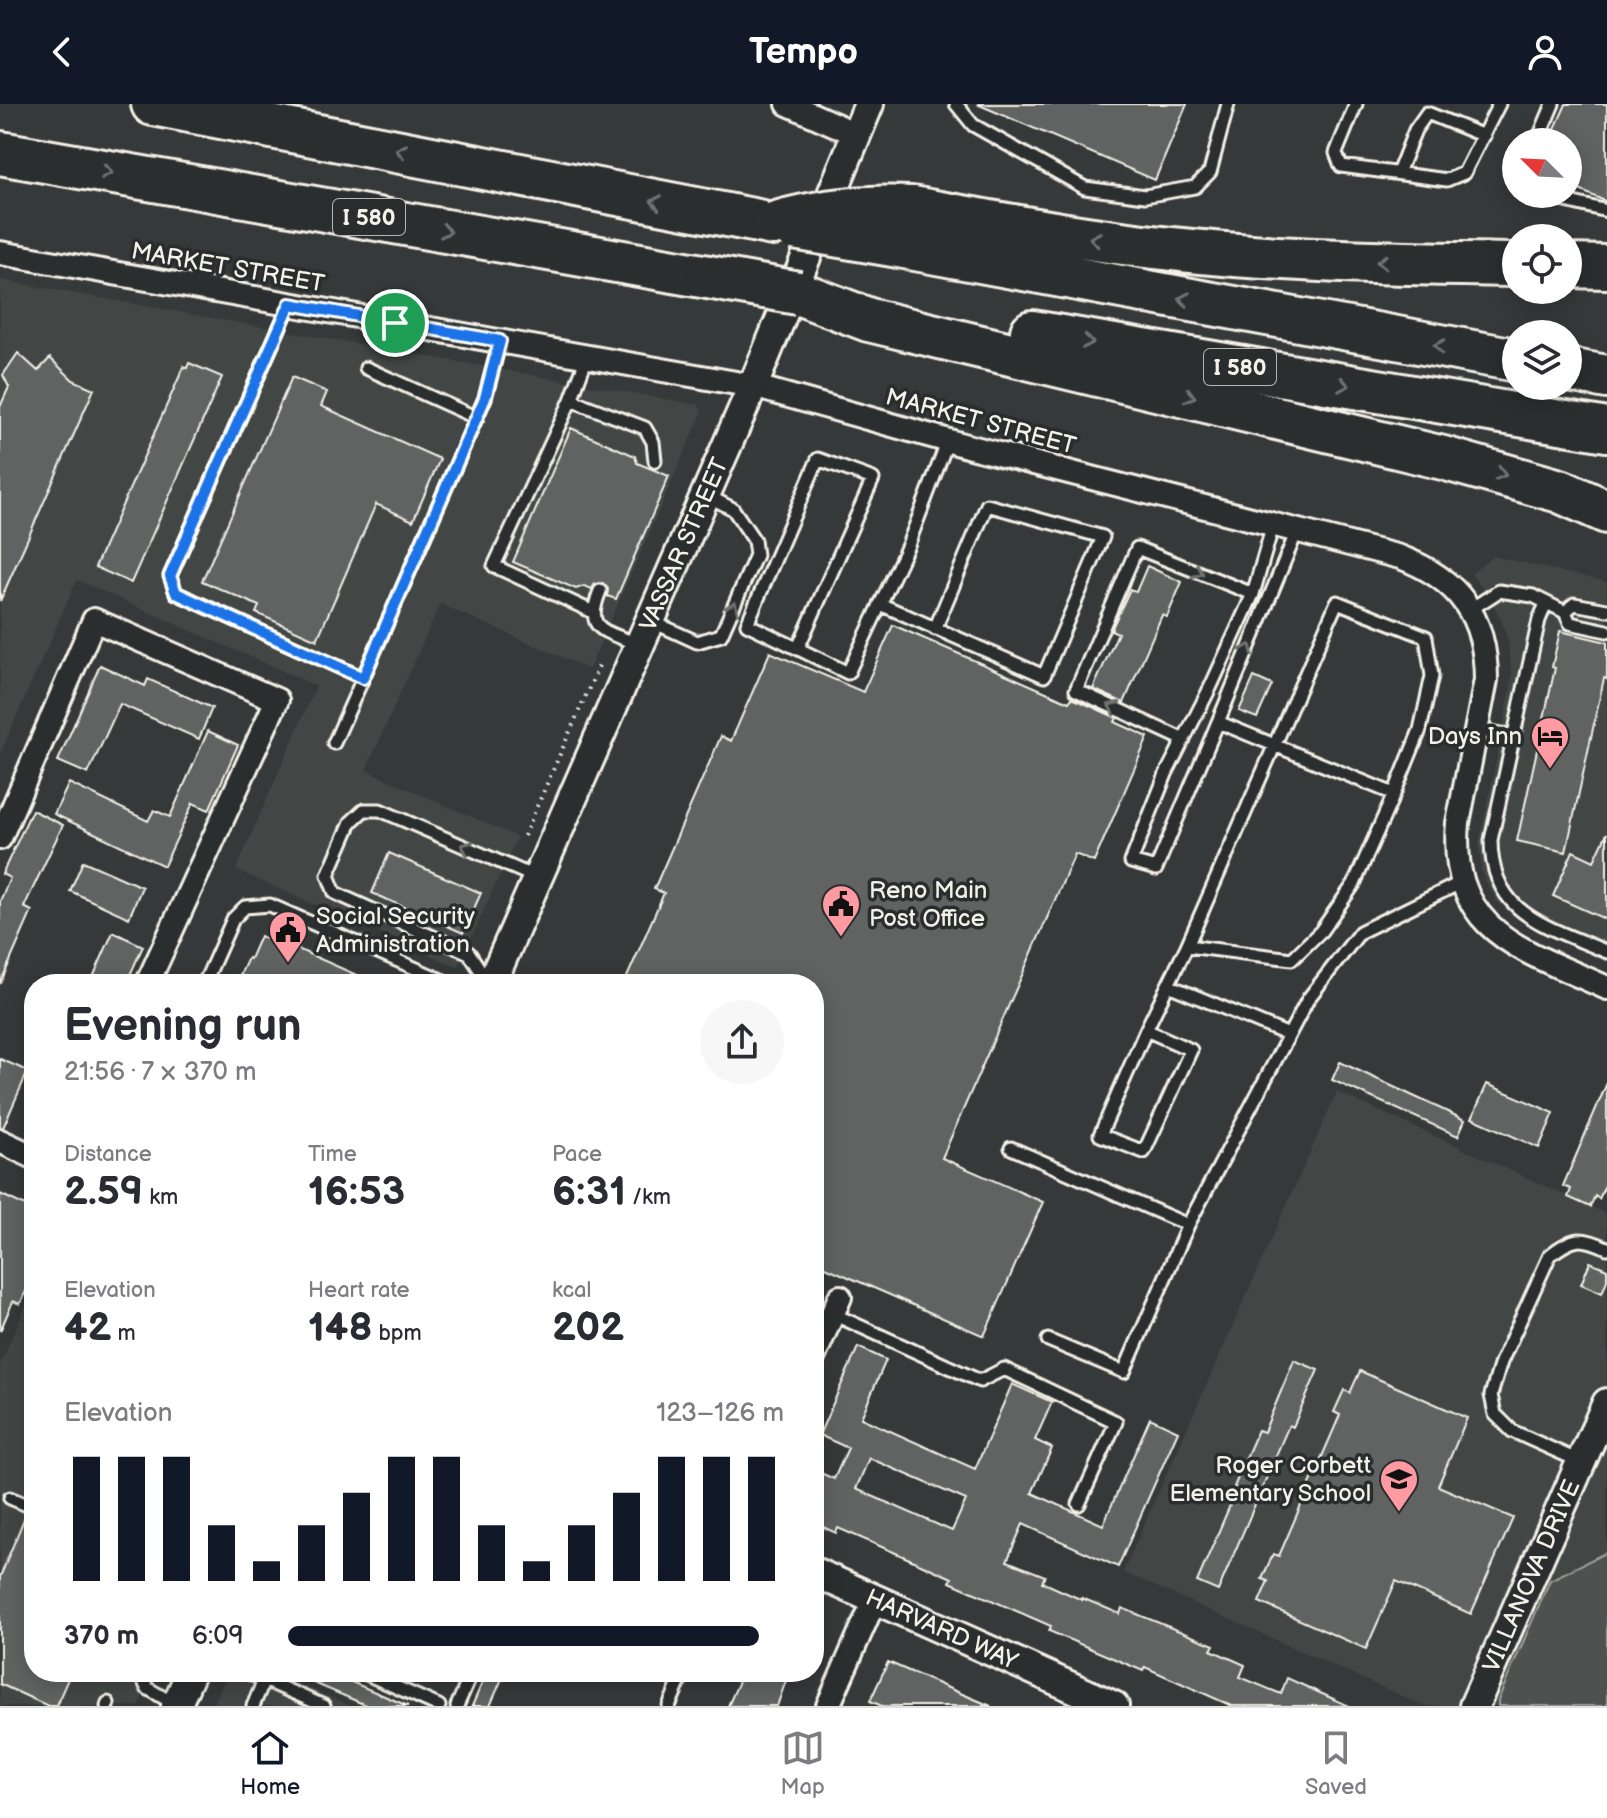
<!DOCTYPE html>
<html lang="en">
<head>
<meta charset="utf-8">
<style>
	body { margin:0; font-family:"Balsamiq Sans",sans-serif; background:#f7f7f7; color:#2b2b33; height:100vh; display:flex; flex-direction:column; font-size:30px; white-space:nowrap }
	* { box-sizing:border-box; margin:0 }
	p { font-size:26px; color:#7c7c81 }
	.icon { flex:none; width:44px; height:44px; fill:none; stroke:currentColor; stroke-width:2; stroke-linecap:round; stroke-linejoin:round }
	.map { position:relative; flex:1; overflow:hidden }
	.sheet { position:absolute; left:24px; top:870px; width:800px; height:708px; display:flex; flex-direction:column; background:#fff; border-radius:32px; box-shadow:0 4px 20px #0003 }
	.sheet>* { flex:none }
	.needle { width:52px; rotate:294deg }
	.controls { position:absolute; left:1502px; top:24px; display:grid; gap:16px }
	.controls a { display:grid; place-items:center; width:80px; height:80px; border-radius:50%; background:#fff; box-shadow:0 4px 20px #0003; font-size:40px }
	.pin { position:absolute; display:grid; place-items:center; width:68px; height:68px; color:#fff; margin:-34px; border:4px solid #fff; border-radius:50%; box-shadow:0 2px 8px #0007 }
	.round { display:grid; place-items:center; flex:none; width:84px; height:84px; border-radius:42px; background:#f7f7f7 }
	.summary { display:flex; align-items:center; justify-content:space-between; height:136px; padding:0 40px }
	h1 { font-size:44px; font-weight:700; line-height:60px }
	.metrics { display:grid; grid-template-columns:repeat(3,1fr); gap:12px; height:136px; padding:8px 40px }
	.metrics div { display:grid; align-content:center }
	.metrics b { font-size:40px; font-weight:700 }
	.metrics small { font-size:22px; font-weight:400 }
	.metrics p { font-size:22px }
	.chart { height:224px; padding:16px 40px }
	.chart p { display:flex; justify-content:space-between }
	.chart svg { width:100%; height:144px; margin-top:8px; stroke:#111827; stroke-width:6 }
	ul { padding:0 40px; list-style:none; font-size:26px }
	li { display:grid; grid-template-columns:128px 96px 1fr; align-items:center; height:60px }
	li i { height:20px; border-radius:10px; background:#111827 }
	header { display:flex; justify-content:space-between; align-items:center; height:104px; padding:0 40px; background:#111827; color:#fff; font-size:36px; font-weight:700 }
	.tabs { display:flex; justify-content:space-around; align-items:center; height:112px; border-top:2px solid #e1e1e2; background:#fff; font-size:22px; color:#7c7c81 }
	.tabs a { display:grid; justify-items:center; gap:4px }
	.tabs .current { color:#111827 }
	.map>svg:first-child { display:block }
</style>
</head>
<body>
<header><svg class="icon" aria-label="back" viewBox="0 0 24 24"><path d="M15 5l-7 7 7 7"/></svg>Tempo<svg class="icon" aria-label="person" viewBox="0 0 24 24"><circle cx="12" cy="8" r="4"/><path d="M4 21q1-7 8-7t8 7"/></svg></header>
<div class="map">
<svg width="1607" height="1602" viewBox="0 0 1607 1602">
	<rect width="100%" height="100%" fill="#363939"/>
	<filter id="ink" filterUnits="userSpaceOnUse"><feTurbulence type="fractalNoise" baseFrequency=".0125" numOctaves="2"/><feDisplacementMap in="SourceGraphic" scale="16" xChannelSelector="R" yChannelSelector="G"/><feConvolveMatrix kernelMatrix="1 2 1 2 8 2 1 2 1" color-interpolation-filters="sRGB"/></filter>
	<g filter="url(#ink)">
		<path fill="#434645" d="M0 176 699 301 702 309 589 565 440 500 366 666 517 733 458 863 236 766 316 582 77 476 0 650Z
			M1493 452 1607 478V858L1514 814 1495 795 1482 770 1479 740 1510 589 1512 570 1507 534 1501 516 1493 499 1471 470Z
			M1337 988 1607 1110V1290L1470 1602H1424L1123 1468Z
			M34 1182V1568H153L139 1602H0V1261Z
			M1607 1336V1602H1491Z
			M228 1568H270L351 1602H213Z"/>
		<path fill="#4e514f" stroke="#a1a19c" stroke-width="2" d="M1607 1448V1602H1498V1596L1550 1476Z"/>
		<path fill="#616362" stroke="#f4f1e8" stroke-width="2" fill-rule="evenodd" d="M977 0H1187L1155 76Z
			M1566 0H1607V98L1568 81V38H1549Z
			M18 249 38 267 50 254 73 276 94 285 0 497V303L9 283 3 271Z
			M189 259 222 273 131 479 95 463 184 262 187 264Z
			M292 273 327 288 321 302 440 355 413 417 376 400 317 536 256 509 259 502 202 477Z
			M571 324 635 352 637 359 669 372 616 495 607 492 608 485 603 479 595 480 592 485 584 482 576 485 513 458Z
			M1147 462 1182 478 1167 513 1162 511 1124 599 1093 585 1118 529 1111 526 1130 485 1136 488Z
			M893 521 1069 598 1072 594 1086 600 1117 614 1115 618 1148 633 1094 758 1075 750 942 1054 1043 1098 984 1232 814 1158V880H624L664 789 654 785 721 632 731 637 770 548 863 588Z
			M1560 527 1607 538V575L1604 574 1566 748 1517 737 1555 564 1552 563Z
			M100 561 145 582 148 575 212 604 199 635 120 600 88 670 58 657Z
			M1254 573 1272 581 1257 614 1239 607Z
			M208 627 238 641 209 706 193 699 164 762 54 710 69 679 148 717 154 706 170 713Z
			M32 706 63 721 24 803 32 807 0 880V797L10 774 2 770Z
			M1607 729V816L1553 792 1573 747 1594 757Z
			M389 749 481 789 463 829 372 789Z
			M83 757 142 783 129 814 70 787Z
			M113 828 143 842 126 880H90Z
			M260 832 283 842 284 839 377 880H240L243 872 240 871 248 854 250 855Z
			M0 955 28 967 3 1024 0 1023Z
			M1340 958 1465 1016 1458 1032 1332 976Z
			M1607 979V1077L1599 1095 1595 1092 1590 1103 1568 1093 1571 1085 1563 1082Z
			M1487 980 1554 1009 1539 1044 1472 1014Z
			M0 1090 34 1106V1170L20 1200 13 1197 0 1227Z
			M1590 1158 1607 1165V1176L1602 1189 1581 1180Z
			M858 1243 886 1256 861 1314 975 1365 1012 1280 1052 1298 1035 1336 1052 1344 1032 1389 1103 1421 1150 1314 1178 1327 1118 1463 1023 1420 1007 1457 1045 1472 1042 1478 1082 1496V1494L1120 1510 1122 1504 1214 1541 1211 1546 1245 1561 1240 1573 1281 1590 1287 1574 1349 1602H1232L1145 1563 1143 1567 1049 1527 1051 1522 950 1478 952 1474 905 1453 838 1424 836 1429 814 1419V1366L834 1375 848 1344 819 1331ZM869 1354 966 1396 952 1427 856 1385Z
			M1294 1256 1318 1266 1293 1323 1289 1321 1218 1487 1197 1478 1237 1385 1234 1383 1248 1349 1258 1326 1264 1328Z
			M1360 1267 1467 1314 1438 1382 1513 1414 1471 1510 1396 1477 1366 1545 1259 1498 1268 1477 1262 1475 1273 1450 1279 1452 1340 1311 1334 1308 1344 1286 1350 1289Z
			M26 1410 34 1412V1568H71L56 1602H48L0 1580V1473Z
			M888 1558 948 1584 991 1602H882L870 1597Z
			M288 1568H328L408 1602H368Z
			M487 1568H505L490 1602H472Z
			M743 1568H789L777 1602H728Z"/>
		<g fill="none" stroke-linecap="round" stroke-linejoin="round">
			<defs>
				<path id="service" d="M956 0 973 21 1085 84 1145 92 1195 83 1210 68 1228 0
					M1356 0 1336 49 1341 62 1447 76 1464 69 1499 0
					M1537 38 1553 0
					M1398 69 1415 26 1427 9 1484 32
					M1537 90 1607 107
					M290 200 170 472 176 489 363 574 485 294 500 237
					M587 253 571 296 645 324 653 338 655 357
					M366 264 477 314
					M571 296 494 462 591 507
					M600 487C583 529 606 526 639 541
					M880 500 1044 572 1103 433 987 401 935 525
					M1546 500 1539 516 1491 736C1491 812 1548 822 1607 848
					M1471 505 1499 487 1533 492 1565 508
					M1607 506 1574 500 1565 508 1570 519 1607 527
					M651 517 697 538 721 531 756 451 754 436 733 405 706 391
					M798 544 873 375 818 355 747 520 848 569 908 441 948 336
					M1218 618 1297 427
					M1476 626 1514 632
					M1184 636 1076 586 1137 444 1253 490
					M334 639 363 574
					M1187 842 1337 498 1426 533 1432 572 1420 626 1394 690
					M488 878 469 849 335 789 328 771 351 718 364 706H380L537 774
					M204 880 233 815 245 803 270 801 451 880
					M1168 881 1289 931
					M1146 926 1187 842 1292 855 1321 827 1354 780 1394 690 1218 618 1156 765 1131 758 1166 670 1211 582 1253 490 1273 421
					M1146 926 1191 946 1144 1048 1100 1031Z
					M1011 1044 1188 1121
					M833 1210 980 1277 1004 1265 1116 1318 1079 1400
					M1048 1236 1124 1268 1188 1121 1308 895 1360 828 1462 778
					M1581 1358 1512 1327 1495 1310 1491 1291 1501 1258 1550 1151C1573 1133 1581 1132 1607 1144
					M10 1394 34 1404
					M140 1568 147 1584 176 1601
					M246 1568 264 1576 253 1602
					M362 1568 439 1602
					M264 1576 324 1602
					M107 1602 108 1599
					M457 1602 472 1568
					M669 1602 684 1568"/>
				<path id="minor" d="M788 0 856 30
					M0 149 753 282 967 342 1400 453C1459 475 1486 513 1486 576L1458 719C1448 829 1524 846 1607 884
					M0 734 94 516 277 596 147 880
					M0 1037 34 1053
					M814 1252 840 1193
					M828 1602 875 1495"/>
				<g id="tertiary">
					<path id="s1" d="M491 880 753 282 869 0"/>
					<path id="s2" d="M814 1468 1114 1602"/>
					<path d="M176 1602 191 1568"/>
					<path id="s3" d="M1474 1602 1607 1299"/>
				</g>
				<path id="motorway" d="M153 0 773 120
					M0 49 708 173
					M912 104C1001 120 1091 137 1182 146 1293 158 1405 159 1516 161
					M899 142 1516 256
					M1568 162 1607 163
					M798 189 869 216 1443 354 1560 387 1607 408
					M1032 228 1607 326
					M1568 266 1607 273"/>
			</defs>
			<use href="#service" stroke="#f4f1e8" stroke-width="17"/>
			<use href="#minor" stroke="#f4f1e8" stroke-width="28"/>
			<use href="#tertiary" stroke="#f4f1e8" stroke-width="34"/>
			<use href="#motorway" stroke="#f4f1e8" stroke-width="48"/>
			<path stroke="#f4f1e8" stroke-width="4" stroke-dasharray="2 6" stroke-linecap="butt" d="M524 732 601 557"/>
			<use href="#service" stroke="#2a2d2e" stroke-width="11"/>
			<use href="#minor" stroke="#2a2d2e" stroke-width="22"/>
			<use href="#tertiary" stroke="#2a2d2e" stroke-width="28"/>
			<use href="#motorway" stroke="#2a2d2e" stroke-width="42"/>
			<defs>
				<path id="motorway-bridge" d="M773 120C819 106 863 102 912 104
					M794 124 899 142
					M708 173 798 189"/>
			</defs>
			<use href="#motorway-bridge" stroke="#f4f1e8" stroke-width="48" stroke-linecap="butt"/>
			<use href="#motorway-bridge" stroke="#2a2d2e" stroke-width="42"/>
		</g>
		<defs><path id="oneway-chevron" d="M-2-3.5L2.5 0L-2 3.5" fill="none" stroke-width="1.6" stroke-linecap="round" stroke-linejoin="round" transform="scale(2)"/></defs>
		<g stroke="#71726f">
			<use href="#oneway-chevron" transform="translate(401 47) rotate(-169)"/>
			<use href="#oneway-chevron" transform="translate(107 68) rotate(10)"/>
			<use href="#oneway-chevron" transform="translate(656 98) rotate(-169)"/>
			<use href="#oneway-chevron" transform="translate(446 127) rotate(10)"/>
			<use href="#oneway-chevron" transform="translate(1095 135) rotate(-171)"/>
			<use href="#oneway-chevron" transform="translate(1382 158) rotate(-178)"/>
			<use href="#oneway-chevron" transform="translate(1184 195) rotate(-170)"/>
			<use href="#oneway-chevron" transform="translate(1088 238) rotate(10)"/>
			<use href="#oneway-chevron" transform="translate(1439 242) rotate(-170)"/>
			<use href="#oneway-chevron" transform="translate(1344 281) rotate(10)"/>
			<use href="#oneway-chevron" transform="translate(1190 292) rotate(14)"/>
			<use href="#oneway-chevron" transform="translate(1501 370) rotate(16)"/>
			<use href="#oneway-chevron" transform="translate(1198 468) rotate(22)"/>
			<use href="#oneway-chevron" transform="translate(733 503) rotate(-66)"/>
			<use href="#oneway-chevron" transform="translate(1248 545) rotate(-67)"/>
			<use href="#oneway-chevron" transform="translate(1113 603) rotate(-155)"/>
			<use href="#oneway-chevron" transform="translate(466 743) rotate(-157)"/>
		</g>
	</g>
	<g fill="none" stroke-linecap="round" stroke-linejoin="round" filter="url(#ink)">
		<defs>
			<path id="route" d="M290 200 500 237 485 294 363 574 176 489 170 472Z"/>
		</defs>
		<use href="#route" stroke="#fff" stroke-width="16"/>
		<use href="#route" stroke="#1a73e8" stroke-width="10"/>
	</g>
	<defs>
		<symbol id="hotel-pin" viewBox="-11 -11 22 30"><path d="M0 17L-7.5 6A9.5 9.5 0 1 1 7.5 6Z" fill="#ff9aa2" stroke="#2a2d2e"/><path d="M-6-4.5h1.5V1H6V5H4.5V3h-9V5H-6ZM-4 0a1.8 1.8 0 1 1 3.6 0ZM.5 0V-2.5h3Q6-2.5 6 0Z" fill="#111"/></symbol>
		<symbol id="civic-pin" viewBox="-11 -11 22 30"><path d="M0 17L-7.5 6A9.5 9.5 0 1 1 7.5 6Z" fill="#ff9aa2" stroke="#2a2d2e"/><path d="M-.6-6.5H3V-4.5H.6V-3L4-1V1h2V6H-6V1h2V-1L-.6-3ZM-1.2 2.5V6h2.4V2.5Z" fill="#111"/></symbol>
		<symbol id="school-pin" viewBox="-11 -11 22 30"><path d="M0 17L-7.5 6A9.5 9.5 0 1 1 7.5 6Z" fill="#ff9aa2" stroke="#2a2d2e"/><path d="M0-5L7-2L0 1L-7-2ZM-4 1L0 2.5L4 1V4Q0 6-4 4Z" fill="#111"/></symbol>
	</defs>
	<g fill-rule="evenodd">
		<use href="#hotel-pin" x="1528" y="610" width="44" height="60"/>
		<use href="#civic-pin" x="819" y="778" width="44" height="60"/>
		<use href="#civic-pin" x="266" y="804" width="44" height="60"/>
		<use href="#school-pin" x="1377" y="1353" width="44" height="60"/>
	</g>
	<g text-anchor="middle" stroke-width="7" stroke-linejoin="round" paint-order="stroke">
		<g fill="#2a2d2e" stroke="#b7b6b0" stroke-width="2">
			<rect x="333" y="95" width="72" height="36" rx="6"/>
			<rect x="1204" y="245" width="72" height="36" rx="6"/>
		</g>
		<g font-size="22" font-weight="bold" fill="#f4f1e8">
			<text x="369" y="121">I 580</text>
			<text x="1240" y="271">I 580</text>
		</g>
		<g font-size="24" fill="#f4f1e8" stroke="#2a2d2e">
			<text transform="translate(228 163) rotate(10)" y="8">MARKET STREET</text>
			<text transform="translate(981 317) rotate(15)" y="8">MARKET STREET</text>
			<text dy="8" stroke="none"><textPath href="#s1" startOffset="480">VASSAR STREET</textPath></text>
			<text dy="8" stroke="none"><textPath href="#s3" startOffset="142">VILLANOVA DRIVE</textPath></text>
			<text dy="8" stroke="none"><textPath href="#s2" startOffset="140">HARVARD WAY</textPath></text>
		</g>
		<g font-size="24" fill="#f4f1e8" stroke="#2a2d2e" text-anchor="end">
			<text x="1522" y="640">Days Inn</text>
			<text x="869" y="794" text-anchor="start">Reno Main<tspan x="869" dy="28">Post Office</tspan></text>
			<text x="316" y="820" text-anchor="start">Social Security<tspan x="316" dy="28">Administration</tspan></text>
			<text x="1371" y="1369">Roger Corbett<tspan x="1371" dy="28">Elementary School</tspan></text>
		</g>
	</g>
</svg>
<div class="controls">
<a><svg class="needle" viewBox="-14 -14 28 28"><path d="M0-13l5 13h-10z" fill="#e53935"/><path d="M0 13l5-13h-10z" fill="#7c7c81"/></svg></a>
<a><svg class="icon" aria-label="locate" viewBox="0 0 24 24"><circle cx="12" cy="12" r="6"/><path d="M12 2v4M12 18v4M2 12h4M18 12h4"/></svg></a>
<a><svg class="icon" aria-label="layers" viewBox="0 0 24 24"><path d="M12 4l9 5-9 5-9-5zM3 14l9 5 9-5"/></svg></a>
</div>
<div class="pin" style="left:395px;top:219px;background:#1e9e55"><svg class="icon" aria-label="arrive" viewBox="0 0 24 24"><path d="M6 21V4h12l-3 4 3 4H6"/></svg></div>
<section class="sheet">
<div class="summary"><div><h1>Evening run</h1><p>21:56 · 7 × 370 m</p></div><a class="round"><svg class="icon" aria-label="share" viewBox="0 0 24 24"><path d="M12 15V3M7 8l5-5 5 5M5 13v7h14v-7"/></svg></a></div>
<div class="metrics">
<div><p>Distance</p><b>2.59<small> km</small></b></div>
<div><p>Time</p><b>16:53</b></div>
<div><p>Pace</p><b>6:31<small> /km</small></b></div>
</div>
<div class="metrics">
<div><p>Elevation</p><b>42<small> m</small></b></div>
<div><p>Heart rate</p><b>148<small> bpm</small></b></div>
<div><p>kcal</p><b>202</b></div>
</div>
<div class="chart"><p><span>Elevation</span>123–126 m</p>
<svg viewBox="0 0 160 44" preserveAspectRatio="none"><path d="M5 44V6M15 44V6M25 44V6M35 44V27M45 44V38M55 44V27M65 44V17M75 44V6M85 44V6M95 44V27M105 44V38M115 44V27M125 44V17M135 44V6M145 44V6M155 44V6"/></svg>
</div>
<ul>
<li><b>370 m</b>6:09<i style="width:95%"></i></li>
</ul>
</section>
</div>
<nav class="tabs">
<a class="current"><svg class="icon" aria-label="home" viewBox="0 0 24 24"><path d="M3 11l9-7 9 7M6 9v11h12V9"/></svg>Home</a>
<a><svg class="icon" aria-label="map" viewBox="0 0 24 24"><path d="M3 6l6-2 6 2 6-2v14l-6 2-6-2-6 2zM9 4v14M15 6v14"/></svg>Map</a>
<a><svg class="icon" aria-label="saved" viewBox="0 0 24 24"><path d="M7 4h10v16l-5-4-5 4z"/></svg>Saved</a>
</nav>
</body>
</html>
